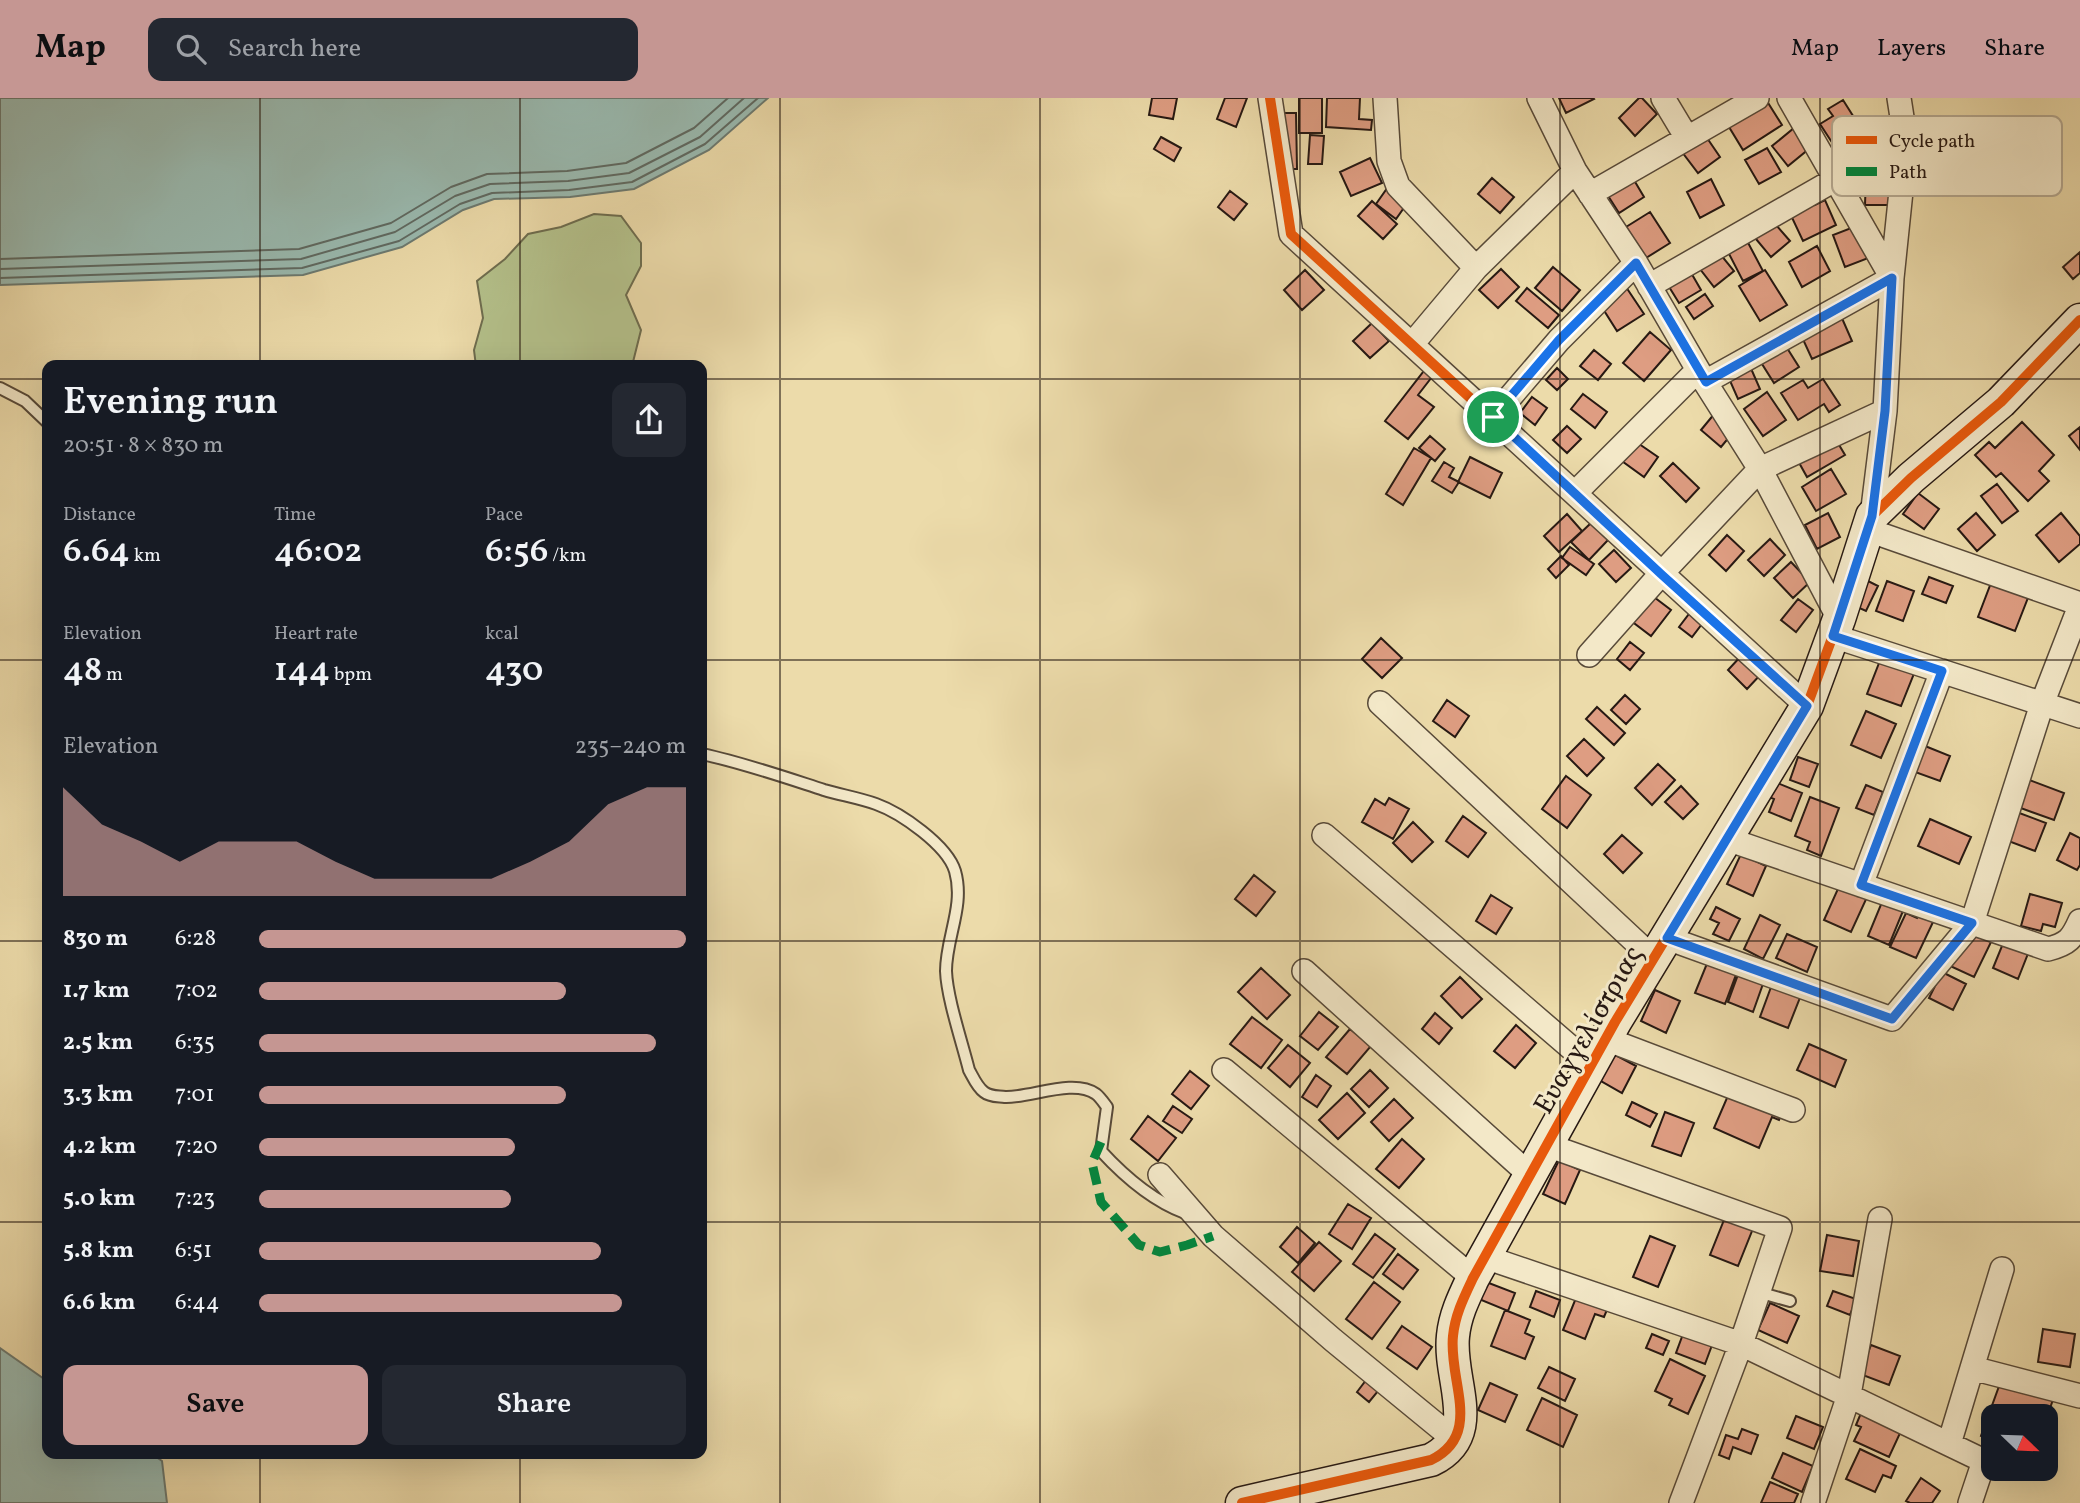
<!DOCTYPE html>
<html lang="en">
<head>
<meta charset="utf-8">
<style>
	body { margin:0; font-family:Vollkorn,serif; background:#242831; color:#f1f3f6; height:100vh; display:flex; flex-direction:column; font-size:26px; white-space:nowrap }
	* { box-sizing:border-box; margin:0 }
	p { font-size:23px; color:#9ea1a6 }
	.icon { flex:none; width:38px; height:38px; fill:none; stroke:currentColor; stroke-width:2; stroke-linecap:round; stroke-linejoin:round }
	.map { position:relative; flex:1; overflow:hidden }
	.side { position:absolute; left:42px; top:262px; width:665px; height:1099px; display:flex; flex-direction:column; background:#171b24; border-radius:14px; box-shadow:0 7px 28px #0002 }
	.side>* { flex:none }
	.needle { width:46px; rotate:113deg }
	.buttons { position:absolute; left:1981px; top:1306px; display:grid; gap:14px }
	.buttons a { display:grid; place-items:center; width:77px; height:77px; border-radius:14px; background:#171b24; box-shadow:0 7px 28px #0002; font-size:35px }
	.pin { position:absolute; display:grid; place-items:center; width:60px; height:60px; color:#fff; margin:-30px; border:4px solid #fff; border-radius:50%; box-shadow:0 2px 7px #0007 }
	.round { display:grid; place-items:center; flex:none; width:74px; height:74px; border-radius:14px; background:#242831 }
	.overview { display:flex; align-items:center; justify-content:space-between; height:119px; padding:0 21px }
	h1 { font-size:38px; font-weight:600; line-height:52px }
	.stats { display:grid; grid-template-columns:repeat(3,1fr); gap:10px; height:119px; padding:7px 21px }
	.stats div { display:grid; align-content:center }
	.stats b { font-size:35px; font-weight:600 }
	.stats small { font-size:19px; font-weight:400 }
	.stats p { font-size:19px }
	.chart { height:196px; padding:14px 21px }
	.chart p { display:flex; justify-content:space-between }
	.chart svg { width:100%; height:126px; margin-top:7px; fill:#c59692; opacity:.7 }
	.primary-button { display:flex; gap:14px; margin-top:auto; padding:14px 21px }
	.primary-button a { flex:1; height:80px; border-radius:14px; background:#c59692; color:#111; font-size:28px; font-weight:600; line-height:80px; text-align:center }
	.primary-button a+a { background:#242831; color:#f1f3f6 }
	ul { padding:0 21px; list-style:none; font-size:23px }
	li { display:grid; grid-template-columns:112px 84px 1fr; align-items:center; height:52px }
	li i { height:18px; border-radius:9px; background:#c59692 }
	header { display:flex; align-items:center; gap:42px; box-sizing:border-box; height:98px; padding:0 35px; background:#c59692; color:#111 }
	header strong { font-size:33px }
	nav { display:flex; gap:38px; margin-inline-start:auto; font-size:24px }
	.search { width:490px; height:63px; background:#242831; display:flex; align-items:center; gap:18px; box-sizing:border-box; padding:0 24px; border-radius:14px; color:#9ea1a6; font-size:26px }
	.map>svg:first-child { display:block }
</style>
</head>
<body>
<header>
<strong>Map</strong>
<div class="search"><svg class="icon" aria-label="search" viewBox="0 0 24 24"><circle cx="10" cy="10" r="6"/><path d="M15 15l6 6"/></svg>Search here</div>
<nav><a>Map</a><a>Layers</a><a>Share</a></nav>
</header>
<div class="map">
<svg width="2080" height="1405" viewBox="0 0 2080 1405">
	<rect width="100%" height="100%" fill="#ecdbaa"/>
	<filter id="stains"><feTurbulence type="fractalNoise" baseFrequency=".00286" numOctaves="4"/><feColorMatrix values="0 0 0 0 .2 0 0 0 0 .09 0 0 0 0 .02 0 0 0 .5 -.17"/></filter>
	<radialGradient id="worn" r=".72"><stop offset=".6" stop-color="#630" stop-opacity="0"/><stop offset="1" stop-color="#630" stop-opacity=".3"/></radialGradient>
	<path fill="#b4c18b" stroke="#6e6d4f" stroke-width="2" d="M594 116 621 118 641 145V168L626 197 641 232 632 268H476L474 252 483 220 477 183 505 161 528 136 561 129Z"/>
	<path fill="#9abab0" stroke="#6c7a71" stroke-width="2" d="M0 0H768L709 52 634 91 570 99 494 101 463 112 402 149 303 177 0 187Z
		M0 1250 47 1283V1356H152L162 1363 167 1405H0Z"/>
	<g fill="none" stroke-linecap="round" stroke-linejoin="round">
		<path stroke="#606a62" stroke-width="2" d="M0 161 299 151 391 125 451 89 487 76 567 73 626 65 694 30 728 0
			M0 171 301 161 395 134 455 98 490 86 568 83 629 75 700 39 744 0
			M0 180 302 170 399 143 460 106 492 95 569 92 632 84 705 46 758 0"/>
	</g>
	<path fill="#de9d82" stroke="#271913" stroke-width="2" d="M1152 0H1177L1173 21 1149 17Z
		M1225 0H1247L1236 29 1217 21Z
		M1299 0H1322V35H1299Z
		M1327 0H1360L1359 21 1372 22 1371 32 1326 29Z
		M1559 0H1593L1594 1 1566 15Z
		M1639 0H1642L1657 16 1635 38 1619 20Z
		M1765 0 1782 27 1743 52 1726 24Z
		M1843 2 1860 29 1833 46 1820 26 1833 18 1828 11Z
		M1283 15H1296L1297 71H1283Z
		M1794 30 1810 50 1788 68 1772 48Z
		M1310 37 1324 38 1322 66H1308Z
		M1705 37 1720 59 1698 75 1682 54Z
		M1161 39 1181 50 1174 63 1154 51Z
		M1767 50 1781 74 1759 86 1745 62Z
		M1370 60 1382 85 1351 98 1340 74Z
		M1631 77 1644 99 1619 115 1605 93Z
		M1866 77 1890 78 1889 107H1865Z
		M1492 80 1514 99 1500 115 1478 96Z
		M1711 81 1724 107 1700 120 1687 94Z
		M1388 89 1408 104 1396 121 1376 106Z
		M1230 93 1247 106 1234 122 1218 109Z
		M1811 98 1815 107 1825 102 1836 127 1803 143 1787 109Z
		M1372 103 1397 126 1383 141 1358 118Z
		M1650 114 1670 145 1646 160 1626 129Z
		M1769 119 1790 143 1771 159 1751 135Z
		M1859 127 1871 159 1845 169 1833 137Z
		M1745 139 1763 173 1743 183 1726 150Z
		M1712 146 1734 173 1714 189 1693 162Z
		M1817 148 1830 173 1802 189 1789 164Z
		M2080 154V175L2073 181 2063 169Z
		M1686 166 1701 192 1679 205 1663 179Z
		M1553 169 1580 192 1562 213 1535 190Z
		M1501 171 1519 189 1498 210 1479 192Z
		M1305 172 1324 192 1302 212 1284 192Z
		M1765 172 1787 207 1760 223 1739 188Z
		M1624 186 1644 216 1617 233 1598 203Z
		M1527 190 1559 217 1548 230 1516 203Z
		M1705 196 1713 208 1694 221 1686 209Z
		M1841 218 1852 243 1812 261 1801 237Z
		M1372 225 1389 243 1370 260 1353 243Z
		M1650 234 1671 252 1644 283 1623 265Z
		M1782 242 1799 269 1774 285 1757 258Z
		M1594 252 1611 266 1598 282 1580 268Z
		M1749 266 1760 291 1738 301 1727 276Z
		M1427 269 1435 275 1418 297 1434 309 1408 341 1385 323Z
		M1557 270 1568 281 1557 292 1546 282Z
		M1823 281 1840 307 1829 314 1824 306 1798 322 1781 295 1803 282 1808 290Z
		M1767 294 1786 322 1763 338 1744 311Z
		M1583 296 1607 314 1595 330 1571 311Z
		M1532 299 1547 310 1535 327 1520 315Z
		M1715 315 1735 332 1721 349 1701 332Z
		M2022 324 2054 357 2039 373 2049 383 2028 403 2001 375 1996 379 1975 357 1989 344 1995 350Z
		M1567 328 1581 341 1567 355 1553 342Z
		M2080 329V352L2069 338Z
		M1829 330 1845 357 1807 379 1792 352Z
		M1430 338 1445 351 1435 363 1419 350Z
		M1629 339 1658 359 1644 379 1615 358Z
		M1414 350 1431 360 1403 407 1386 396Z
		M1470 359 1502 375 1490 400 1458 384Z
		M1444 364 1454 370 1449 379 1459 384 1452 395 1432 383Z
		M1673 365 1699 390 1686 404 1660 378Z
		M1831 371 1846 396 1816 413 1802 389Z
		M1997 386 2018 413 2002 425 1981 398Z
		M1918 395 1939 411 1924 431 1903 416Z
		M1828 415 1840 439 1817 451 1805 427Z
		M1976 415 1995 437 1977 453 1958 431Z
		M2061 415 2080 438V446L2059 464 2036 437Z
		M1567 416 1582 433 1559 454 1544 438Z
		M1591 425 1608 442 1589 462 1571 444Z
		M1727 437 1744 453 1726 473 1709 457Z
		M1770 441 1785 457 1764 478 1748 462Z
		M1570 449 1594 466 1586 477 1562 460Z
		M1614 452 1631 470 1616 484 1599 466Z
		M1561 458 1569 467 1556 480 1548 471Z
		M1791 464 1810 484 1793 500 1774 480Z
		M1994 477 2031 492 2015 533 1978 519Z
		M1858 478 1878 488 1866 513 1846 504Z
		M1929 479 1953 488 1946 505 1922 496Z
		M1887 483 1914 493 1903 523 1876 513Z
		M1646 493 1671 512 1651 538 1626 519Z
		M1798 501 1813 512 1796 534 1781 522Z
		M1692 512 1705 522 1692 539 1679 529Z
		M1381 540 1402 560 1382 580 1362 561Z
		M1630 544 1644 555 1630 572 1617 561Z
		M1742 557 1762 575 1747 591 1728 572Z
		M1881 560 1915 573 1901 608 1867 596Z
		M1625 597 1640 611 1626 626 1611 612Z
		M1447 602 1469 618 1455 639 1433 623Z
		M1597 609 1625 635 1614 647 1586 621Z
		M1866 613 1896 626 1881 660 1851 647Z
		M1584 641 1604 660 1587 678 1567 658Z
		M1925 648 1950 658 1940 683 1915 674Z
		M1798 659 1818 666 1809 689 1790 682Z
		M1658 666 1675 682 1652 707 1635 690Z
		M1566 678 1591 697 1567 730 1542 711Z
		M2024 680 2064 695 2054 722 2015 708Z
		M1770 682 1802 695 1791 723 1769 714 1774 701 1764 697Z
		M1866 687 1883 694 1874 717 1856 710Z
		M1681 688 1698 706 1683 721 1665 704Z
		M1810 699 1839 710 1821 758 1807 752 1810 744 1795 738Z
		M1389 700 1409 711 1393 741 1362 724 1375 701 1385 707Z
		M2014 713 2046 725 2035 753 2003 741Z
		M1463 718 1486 735 1468 759 1446 743Z
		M1930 721 1971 739 1959 766 1918 748Z
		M1413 724 1433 744 1412 764 1393 745Z
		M2070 735 2080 740V767L2077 772 2057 762Z
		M1622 737 1642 755 1623 775 1604 756Z
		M1741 756 1766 768 1753 798 1727 786Z
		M1254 777 1275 794 1256 818 1235 801Z
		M1841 784 1868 797 1851 834 1824 822Z
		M2030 796 2062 805 2055 829 2043 826 2041 833 2021 828Z
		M1491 797 1512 810 1496 836 1476 823Z
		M1882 804 1903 813 1889 847 1868 838Z
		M1716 809 1740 821 1729 843 1713 836 1719 825 1710 821Z
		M1906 815 1917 820 1919 816 1934 822 1916 860 1890 849Z
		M1760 817 1780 827 1763 861 1744 851Z
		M1967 828 1993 840 1974 879 1948 867Z
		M1787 836 1817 849 1807 874 1776 860Z
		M2004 843 2029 853 2018 881 1993 870Z
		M1708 863 1737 874 1725 906 1695 895Z
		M1261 870 1290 897 1267 921 1238 894Z
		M1739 874 1764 883 1753 914 1728 904Z
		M1942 874 1966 886 1953 912 1929 900Z
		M1460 879 1482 901 1462 920 1441 898Z
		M1774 881 1803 892 1788 930 1760 919Z
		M1655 892 1680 903 1666 935 1641 923Z
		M1319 914 1338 929 1318 952 1300 938Z
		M1435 915 1452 930 1439 946 1422 931Z
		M1252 919 1282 942 1261 970 1230 946Z
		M1516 927 1536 945 1515 970 1494 953Z
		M1350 931 1371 948 1347 976 1326 959Z
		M1809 946 1846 962 1835 989 1797 972Z
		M1288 947 1310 965 1290 989 1268 970Z
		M1608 953 1636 968 1622 995 1594 979Z
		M1370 972 1388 990 1369 1009 1351 991Z
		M1190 973 1209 988 1191 1011 1172 996Z
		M1316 977 1331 988 1317 1009 1302 999Z
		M1733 986 1785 1007 1779 1022 1772 1019 1759 1050 1714 1030Z
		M1347 995 1365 1015 1338 1041 1319 1022Z
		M1394 1001 1413 1020 1389 1043 1371 1024Z
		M1632 1004 1657 1016 1650 1029 1626 1017Z
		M1173 1008 1192 1021 1182 1035 1163 1023Z
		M1665 1014 1694 1025 1681 1058 1652 1048Z
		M1148 1018 1176 1040 1158 1063 1131 1041Z
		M1402 1041 1424 1061 1399 1090 1376 1071Z
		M1559 1062 1580 1072 1565 1106 1543 1096Z
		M1348 1106 1371 1120 1352 1151 1329 1136Z
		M1726 1117 1754 1128 1738 1168 1710 1157Z
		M1297 1129 1315 1145 1298 1165 1280 1149Z
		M1375 1136 1395 1151 1373 1180 1353 1166Z
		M1827 1137 1859 1143 1853 1178 1820 1173Z
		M1650 1138 1675 1148 1658 1189 1633 1179Z
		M1319 1144 1341 1163 1314 1193 1292 1174Z
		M1398 1156 1418 1172 1403 1191 1383 1176Z
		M1481 1182 1515 1195 1508 1213 1474 1199Z
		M1374 1184 1400 1204 1372 1241 1346 1221Z
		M1580 1190 1611 1202 1604 1219 1595 1216 1585 1241 1563 1232Z
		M1536 1193 1560 1202 1554 1219 1530 1209Z
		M1833 1193 1856 1201 1850 1217 1827 1208Z
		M1770 1205 1799 1218 1787 1245 1758 1232Z
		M1505 1212 1530 1222 1525 1235 1534 1239 1525 1261 1491 1248Z
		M1402 1228 1432 1249 1417 1271 1387 1250Z
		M1686 1228 1715 1239 1705 1266 1676 1255Z
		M2043 1231 2075 1236 2070 1269 2038 1264Z
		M1652 1236 1669 1243 1663 1257 1646 1250Z
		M1871 1247 1900 1258 1889 1287 1860 1276Z
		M1670 1261 1705 1278 1688 1316 1669 1307 1672 1301 1655 1293Z
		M1549 1269 1575 1281 1565 1303 1538 1290Z
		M1370 1277 1383 1287 1369 1304 1357 1294Z
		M2002 1280 2054 1299 2046 1321V1318H1993V1342L1981 1338Z
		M1490 1285 1517 1297 1505 1324 1478 1312Z
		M1542 1300 1577 1317 1563 1349 1527 1332Z
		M1861 1315 1901 1333 1889 1359 1854 1343 1861 1329 1856 1327Z
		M1796 1318 1823 1329 1814 1351 1787 1340Z
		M1742 1331 1758 1337 1751 1356 1733 1349 1729 1361 1719 1357 1726 1337 1738 1341Z
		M1860 1351 1896 1368 1891 1380 1883 1377 1875 1394 1846 1381Z
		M1783 1355 1813 1368 1802 1394 1772 1380Z
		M1921 1380 1940 1393 1932 1405H1910L1906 1403Z
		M1770 1384 1798 1396 1794 1405H1761Z"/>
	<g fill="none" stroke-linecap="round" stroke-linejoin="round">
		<defs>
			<path id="lane" d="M0 290 25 303 47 324
				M702 656C744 665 784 679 824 692 841 697 859 700 876 706 901 715 947 747 955 773 965 808 946 839 946 873 947 900 962 944 969 972 973 979 977 989 984 994 990 999 998 998 1005 999 1031 1000 1073 980 1096 996 1100 999 1104 1005 1107 1009L1101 1053C1123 1077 1153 1103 1185 1115
				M1758 1194 1790 1203"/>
			<path id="street" d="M1270 0 1291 136 1807 608
				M1385 0 1389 63 1398 88 1476 170
				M1539 0 1575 73 1636 165 1705 284 1760 371 1839 521
				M1663 0 1687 40
				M1590 96 1757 0
				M1649 188 1836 81
				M1413 245 1476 170 1575 73
				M1705 284 1892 180 1789 0
				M1493 319 1559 242 1636 165
				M1575 395 1698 272
				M1872 418 1885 313 1892 180 1906 45 1899 0
				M1868 432 2080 506
				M1833 538 2080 618
				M1589 557 1661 476 1760 371 1885 313
				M1380 605 1654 861
				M1324 737 1591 967
				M1727 741 2048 851C2068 846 2072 841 2080 823
				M1861 787 1942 573
				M1667 840 1892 921 1972 825 2042 606 2080 508
				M1304 873 1530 1077
				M1606 941 1793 1012
				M1224 972 1473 1180
				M1547 1047 1780 1130 1741 1246 1681 1405
				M1160 1077 1213 1138 1333 1242 1455 1342
				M1485 1159 1741 1246 1984 1363 1970 1405
				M1972 1270 2080 1298
				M1949 1346 2002 1171
				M1813 1405 1849 1297 1880 1121"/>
			<path id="secondary" d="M1242 1405 1431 1362C1484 1336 1448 1283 1453 1238 1455 1217 1464 1199 1473 1180L1615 924 1807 608 1839 521 1872 418 1911 380 2001 304 2080 222"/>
		</defs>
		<use href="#lane" stroke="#584a39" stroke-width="14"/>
		<use href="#street" stroke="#584a39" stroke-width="26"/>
		<use href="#secondary" stroke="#271913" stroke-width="35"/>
		<use href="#lane" stroke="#f3e8c8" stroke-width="10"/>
		<use href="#street" stroke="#f3e8c8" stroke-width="23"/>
		<use href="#secondary" stroke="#f3e8c8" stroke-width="32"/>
		<path stroke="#00873e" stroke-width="9" stroke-dasharray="18 9" stroke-linecap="butt" d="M1101 1044 1092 1065 1101 1104 1139 1147 1160 1154 1187 1147 1213 1138"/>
		<defs>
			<path id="cycleway" d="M1270 0 1291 136 1807 608
				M1242 1405 1431 1362C1484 1336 1448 1283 1453 1238 1455 1217 1464 1199 1473 1180L1615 924 1807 608 1839 521 1872 418 1911 380 2001 304 2080 222"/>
		</defs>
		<use href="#cycleway" stroke="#f3e8c8" stroke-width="15"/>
		<use href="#cycleway" stroke="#e8590c" stroke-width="10"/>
	</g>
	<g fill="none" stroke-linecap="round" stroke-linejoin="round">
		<defs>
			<path id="route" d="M1636 165 1706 284 1892 180 1885 313 1872 418 1833 538 1942 573 1861 787 1972 825 1892 921 1667 840 1807 608 1661 476 1493 319 1559 242Z"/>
		</defs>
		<use href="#route" stroke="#fff" stroke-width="14"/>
		<use href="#route" stroke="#1a73e8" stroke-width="9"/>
	</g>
	<path fill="none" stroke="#271913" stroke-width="2" stroke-opacity="0.55" d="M260 0V268M520 0V268M780 0V1405M1040 0V1405M1300 0V1405M1560 0V1405M1820 0V1405M0 281H47M702 281H2080M0 562H47M702 562H2080M0 843H47M702 843H2080M0 1124H47M702 1124H2080M260 1356V1405M520 1356V1405"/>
	<g text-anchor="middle" stroke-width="6" stroke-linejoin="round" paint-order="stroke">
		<g font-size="28" fill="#271913" stroke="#f3e8c8">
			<text transform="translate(1587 931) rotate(-60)" y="10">Ευαγγελίστριας</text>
		</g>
	</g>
	<rect x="1832" y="18" width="230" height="80" rx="10" fill="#f3e8c8" stroke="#b6aa92" stroke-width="2"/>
	<rect x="1846" y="38" width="31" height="8" fill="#e8590c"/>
	<rect x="1846" y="69" width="31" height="9" fill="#00873e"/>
	<g font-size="19" fill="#271913">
		<text x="1889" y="49">Cycle path</text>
		<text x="1889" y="80">Path</text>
	</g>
	<rect width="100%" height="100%" filter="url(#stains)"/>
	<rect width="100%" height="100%" fill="url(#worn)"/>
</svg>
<div class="buttons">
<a><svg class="needle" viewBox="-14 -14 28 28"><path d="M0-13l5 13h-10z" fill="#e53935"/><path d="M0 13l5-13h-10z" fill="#9ea1a6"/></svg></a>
</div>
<div class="pin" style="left:1493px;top:319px;background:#1e9e55"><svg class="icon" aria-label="arrive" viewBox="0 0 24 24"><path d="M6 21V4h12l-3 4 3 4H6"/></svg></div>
<section class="side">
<div class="overview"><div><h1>Evening run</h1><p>20:51 · 8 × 830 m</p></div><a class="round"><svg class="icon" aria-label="share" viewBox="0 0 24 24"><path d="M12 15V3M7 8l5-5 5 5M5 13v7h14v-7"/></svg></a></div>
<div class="stats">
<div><p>Distance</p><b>6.64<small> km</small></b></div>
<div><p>Time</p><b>46:02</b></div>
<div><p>Pace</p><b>6:56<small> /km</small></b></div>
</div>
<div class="stats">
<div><p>Elevation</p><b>48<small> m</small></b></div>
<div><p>Heart rate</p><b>144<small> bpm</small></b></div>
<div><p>kcal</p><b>430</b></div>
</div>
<div class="chart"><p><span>Elevation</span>235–240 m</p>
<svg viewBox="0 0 160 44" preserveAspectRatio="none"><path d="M0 44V6L10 19L20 25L30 32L40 25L50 25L60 25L70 32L80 38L90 38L100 38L110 38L120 32L130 25L140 12L150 6L160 6V44z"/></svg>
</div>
<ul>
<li><b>830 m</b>6:28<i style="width:100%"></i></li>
<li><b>1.7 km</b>7:02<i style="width:72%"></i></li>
<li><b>2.5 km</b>6:35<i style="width:93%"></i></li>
<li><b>3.3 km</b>7:01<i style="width:72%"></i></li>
<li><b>4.2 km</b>7:20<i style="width:60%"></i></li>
<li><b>5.0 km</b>7:23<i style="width:59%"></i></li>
<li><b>5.8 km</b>6:51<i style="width:80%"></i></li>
<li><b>6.6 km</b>6:44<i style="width:85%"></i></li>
</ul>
<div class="primary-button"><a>Save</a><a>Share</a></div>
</section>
</div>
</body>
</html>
